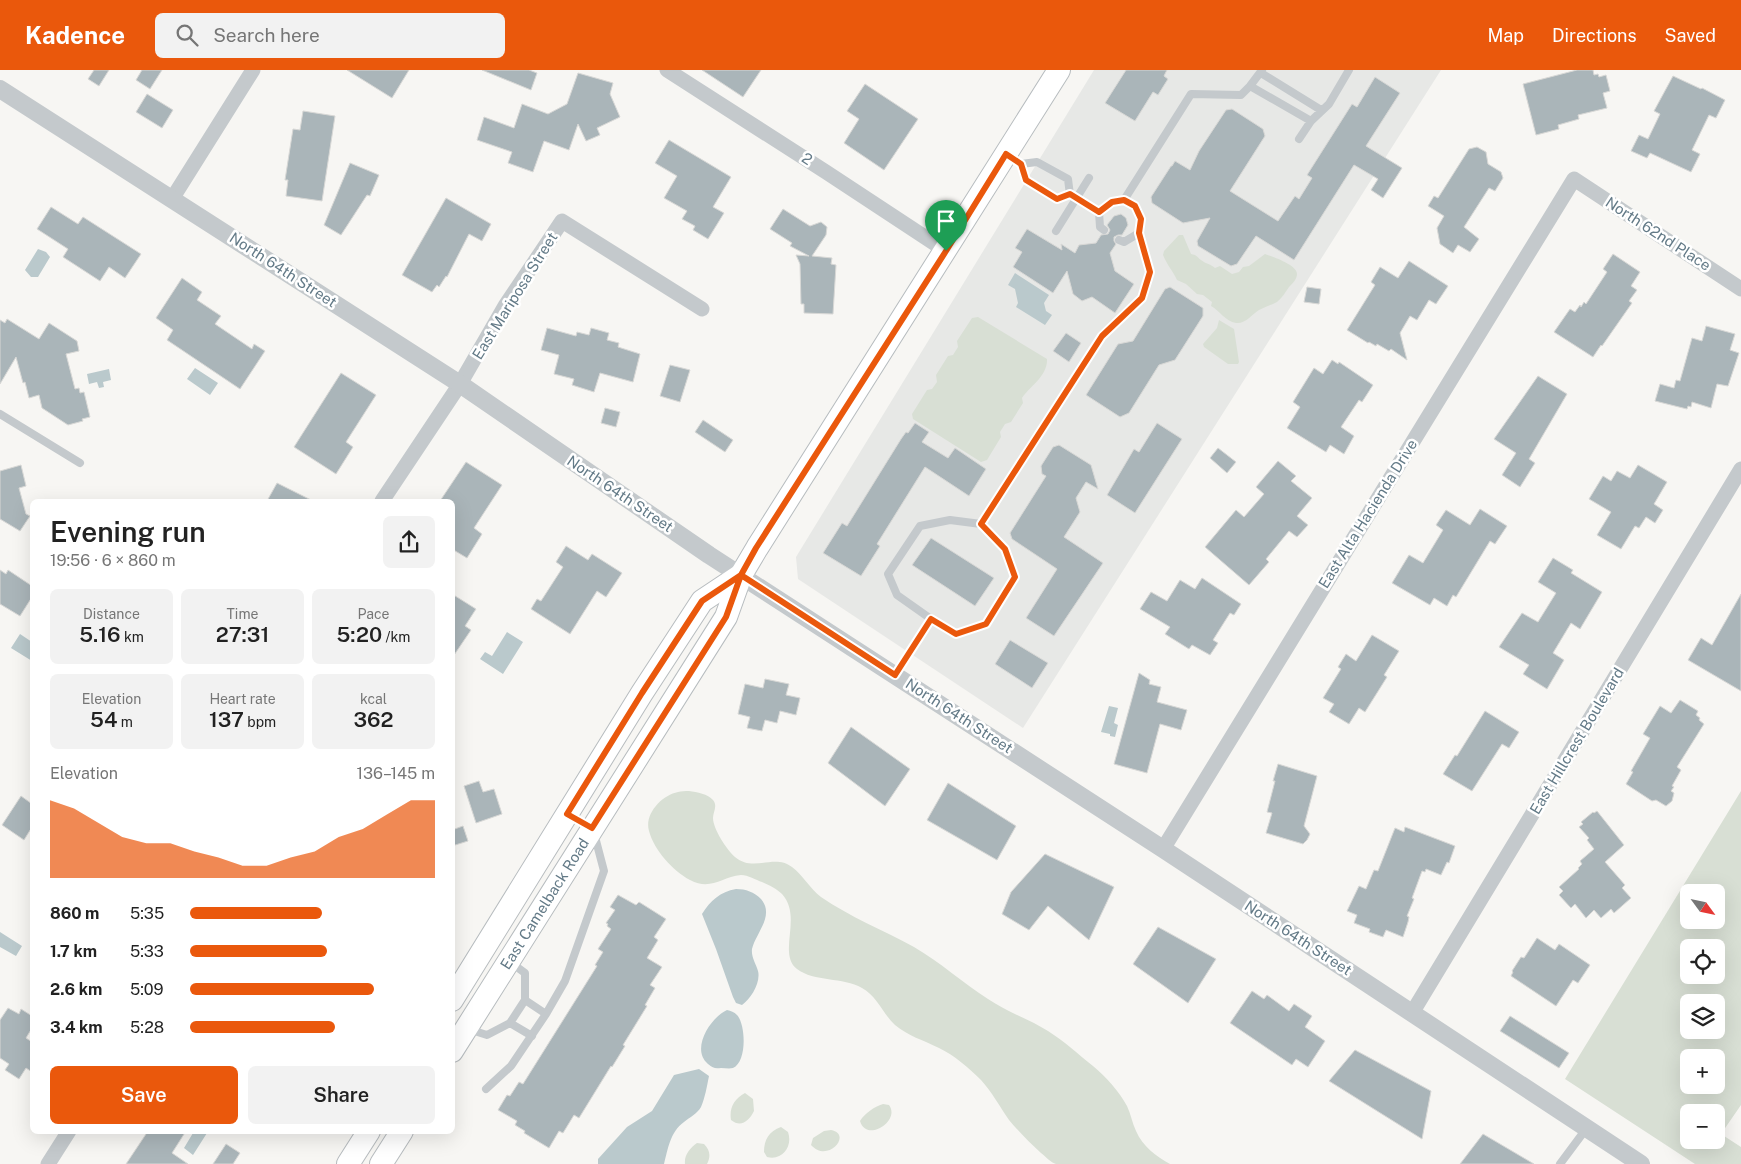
<!DOCTYPE html>
<html lang="en">
<head>
<meta charset="utf-8">
<style>
	body { margin:0; font-family:"Public Sans",sans-serif; background:#f2f2f2; color:#222; height:100vh; display:flex; flex-direction:column; font-size:19px; white-space:nowrap }
	* { box-sizing:border-box; margin:0 }
	p { font-size:16px; color:#767676 }
	.icon { flex:none; width:28px; height:28px; fill:none; stroke:currentColor; stroke-width:2; stroke-linecap:round; stroke-linejoin:round }
	.map { position:relative; flex:1; overflow:hidden }
	.details { position:absolute; left:30px; top:429px; width:425px; height:635px; display:flex; flex-direction:column; background:#fff; border-radius:8px; box-shadow:0 5px 20px #0002 }
	.details>* { flex:none }
	.needle { width:32px; rotate:123deg }
	.tools { position:absolute; left:1680px; top:814px; display:grid; gap:10px }
	.tools a { display:grid; place-items:center; width:45px; height:45px; border-radius:8px; background:#fff; box-shadow:0 5px 20px #0002; font-size:25px }
	.pin { position:absolute; display:grid; place-items:center; width:42px; height:42px; color:#fff; margin:-51px -21px; border-radius:50% 50% 50% 0; rotate:-45deg; box-shadow:0 0 5px #0007 }
	.pin .icon { rotate:45deg }
	.round { display:grid; place-items:center; flex:none; width:52px; height:52px; border-radius:8px; background:#f2f2f2 }
	.head { display:flex; align-items:center; justify-content:space-between; height:85px; padding:0 20px }
	h1 { font-size:28px; font-weight:600; line-height:38px }
	.stats { display:grid; grid-template-columns:repeat(3,1fr); gap:8px; height:85px; padding:5px 20px }
	.stats div { display:grid; align-content:center; border-radius:8px; background:#f2f2f2; text-align:center }
	.stats b { font-size:21px; font-weight:600 }
	.stats small { font-size:14px; font-weight:400 }
	.stats p { font-size:14px }
	.chart { height:140px; padding:10px 20px }
	.chart p { display:flex; justify-content:space-between }
	.chart svg { width:100%; height:90px; margin-top:5px; fill:#ea580c; opacity:.7 }
	.cta { display:flex; gap:10px; margin-top:auto; padding:10px 20px }
	.cta a { flex:1; height:58px; border-radius:8px; background:#ea580c; color:#fff; font-size:20px; font-weight:600; line-height:58px; text-align:center }
	.cta a+a { background:#f2f2f2; color:#222 }
	ul { padding:0 20px; list-style:none; font-size:16px }
	li { display:grid; grid-template-columns:80px 60px 1fr; align-items:center; height:38px }
	li i { height:12px; border-radius:6px; background:#ea580c }
	header { display:flex; align-items:center; gap:30px; box-sizing:border-box; height:70px; padding:0 25px; background:#ea580c; color:#fff }
	header strong { font-size:24px }
	nav { display:flex; gap:28px; margin-inline-start:auto; font-size:18px }
	.search { width:350px; height:45px; background:#f2f2f2; display:flex; align-items:center; gap:12px; box-sizing:border-box; padding:0 18px; border-radius:8px; color:#767676; font-size:19px }
	.map>svg:first-child { display:block }
</style>
</head>
<body>
<header>
<strong>Kadence</strong>
<div class="search"><svg class="icon" aria-label="search" viewBox="0 0 24 24"><circle cx="10" cy="10" r="6"/><path d="M15 15l6 6"/></svg>Search here</div>
<nav><a>Map</a><a>Directions</a><a>Saved</a></nav>
</header>
<div class="map">
<svg width="1741" height="1094" viewBox="0 0 1741 1094">
	<rect width="100%" height="100%" fill="#f7f6f3"/>
	<path fill="#e7e8e6" d="M1094 0H1441L1023 658 798 509 796 487Z"/>
	<path fill="#d8dfd4" fill-rule="evenodd" d="M1179 165H1183L1191 184C1197 185 1197 187 1201 190 1206 194 1211 194 1215 198L1220 196 1232 204 1239 202 1243 197 1249 196 1265 184C1273 187 1297 195 1297 204 1297 209 1293 213 1289 217 1285 223 1282 228 1277 232 1271 235 1265 237 1259 240 1252 244 1246 254 1236 253 1225 251 1220 241 1211 236L1212 232 1203 225 1197 224 1186 214 1177 210C1173 201 1167 195 1163 185L1164 181Z
		M978 247 1047 289C1048 306 1029 317 1022 328L1023 333 1011 352 1005 354 1000 362 1001 367 987 390 981 392 913 349 912 344 927 320 932 319 937 312 936 305 948 286 953 285 958 277 957 271 972 248Z
		M1219 250 1234 259 1239 292 1238 294H1228L1204 277 1203 274 1217 258Z
		M689 721C697 722 708 724 713 730 718 736 713 742 713 748 713 759 727 780 735 787 754 803 774 783 792 797 803 805 810 819 821 827 850 847 883 860 914 877 940 892 963 913 988 929 1007 942 1029 949 1048 961 1064 971 1078 984 1093 996 1106 1007 1119 1021 1127 1036 1131 1044 1132 1053 1136 1061 1143 1077 1156 1086 1170 1094 1144 1094 1117 1094 1090 1094 1080 1094 1067 1094 1056 1094 1051 1093 1045 1086 1041 1083 1030 1073 1019 1062 1009 1050 1000 1037 992 1022 981 1010 969 998 954 985 939 978 923 970 908 966 895 955 883 944 877 926 862 918 843 907 814 912 797 899 777 883 803 847 782 824 777 819 769 815 762 812 756 810 748 805 741 805 721 807 711 821 690 810 673 801 654 780 649 761 644 744 662 725 678 722 681 721 685 721 689 721Z
		M1741 721V1035L1721 1064 1741 1077V1094H1695L1565 1009ZM1689 822H1716V850H1689ZM1689 878H1716V905H1689ZM1716 932V960H1689V932ZM1689 988H1716V1015H1689ZM1689 1042H1716V1070H1689Z
		M745 1023 753 1029 754 1041C749 1051 741 1058 731 1050 729 1038 734 1029 745 1023Z
		M883 1034 889 1035C901 1051 866 1073 860 1051 865 1043 874 1037 883 1034Z
		M781 1057 788 1062C793 1076 783 1091 767 1087L764 1082C764 1070 769 1061 781 1057Z
		M831 1060C853 1064 828 1094 811 1075L813 1068 824 1061Z
		M697 1073 704 1074C710 1080 711 1086 707 1094H685C684 1085 690 1078 697 1073Z"/>
	<path fill="#bac9cc" d="M38 179 46 182 50 187 38 207H31L25 200Z
		M1015 203 1049 225 1044 233 1046 241 1052 245 1045 255 1016 237 1018 233 1015 219 1008 215Z
		M195 298 218 313 210 325 187 309Z
		M109 299 111 310 103 312 104 317 99 318 97 312 89 314 87 304Z
		M507 562 523 572 503 604 480 589 485 582 492 586Z
		M20 564 32 572V591L11 578Z
		M1109 636 1118 638 1114 653 1118 655 1115 667 1110 666V664L1101 662Z
		M736 819C746 819 754 822 761 829 775 845 756 863 752 879 751 887 756 894 758 901 761 912 751 929 742 935L736 933 733 927 716 879 702 844C711 830 720 822 736 819Z
		M0 862 22 876 16 886 0 877Z
		M727 940C731 941 734 942 737 945 746 955 747 992 733 998 729 999 725 998 721 998 715 999 713 998 708 994 690 979 711 947 727 940Z
		M699 999 709 1006C707 1016 705 1028 701 1037 697 1044 690 1047 684 1052 670 1062 668 1079 664 1094H598V1089L627 1057 652 1041 674 1005Z
		M190 1061H205L207 1063 193 1085 184 1078 193 1063Z"/>
	<path fill="#aab5b9" stroke="#d8d8d6" d="M94 0H109L99 16 88 9Z
		M142 0H162L150 19 136 10Z
		M347 0H409L392 28Z
		M482 0H529L537 3 531 20Z
		M702 0H761L743 27Z
		M1126 0H1167L1164 6 1168 9 1158 25 1153 22 1135 51 1105 33Z
		M1577 0H1593L1594 5 1598 4 1599 7 1606 5 1610 21 1603 23 1607 38 1578 45 1579 49 1558 55 1559 59 1536 65 1523 14Z
		M578 3 613 13 610 24 620 47 597 58 600 65 586 71 578 54 569 80 544 71 533 102 508 93 512 82 477 70 484 47 514 58 522 34 548 44 567 34Z
		M1673 6 1701 19 1702 18 1725 30 1716 48 1709 45 1692 80 1700 84 1691 102 1650 83 1647 88 1631 81 1639 65 1648 69 1660 44 1654 41Z
		M1375 7 1400 23 1366 76 1402 98 1383 128 1371 120 1378 109 1354 95 1294 190 1256 166 1237 194 1231 196 1198 176 1197 171 1210 148 1183 153 1152 133 1151 127 1171 96H1172L1175 91 1190 100 1199 81 1226 40 1232 39 1263 59 1265 66 1230 121 1278 151 1295 126 1299 129 1312 108 1307 105 1352 34 1357 37Z
		M865 14 918 49 884 100 844 73 859 49 847 41Z
		M147 24 173 40 162 58 136 42Z
		M303 41 335 46 322 131 286 126 288 110H285L293 59 300 60Z
		M669 70 731 107 713 137 724 143 708 169 693 160 695 156 682 149 687 141 664 128 677 106 655 93Z
		M1477 77 1486 82 1488 94 1501 102 1503 108 1495 121 1489 118 1464 157 1479 169 1470 182 1458 175 1453 183 1440 174 1437 158 1444 146 1428 136 1434 126 1438 128 1469 79Z
		M350 93 379 105 370 126 367 125 341 165 324 155Z
		M446 128 491 154 482 171 469 164 447 207 446 206 439 217 437 215 432 222 402 205Z
		M51 137 78 154 83 147 141 184 125 208 109 197 100 211 63 187 68 179 37 159Z
		M783 139 810 156 821 152 827 157 826 165 812 186 832 188 831 194 836 195 833 244 804 243V234H801L800 194 796 185 809 186 790 176 792 173 770 159Z
		M1121 144 1126 148 1128 155 1122 165H1118L1114 167V171L1116 174 1110 183 1115 201 1134 214 1115 243 1092 227 1082 231 1073 224 1067 201 1053 223 1013 197 1022 182 1015 178 1027 159 1062 180 1061 174 1075 183 1079 175 1096 173 1101 165 1108 164 1110 160 1107 155 1114 146Z
		M1613 184 1640 202 1631 216 1637 220 1629 231 1632 233 1602 276 1601 275 1593 287 1554 262 1570 239 1575 242 1580 235 1581 237 1584 232 1586 234 1607 202 1603 199Z
		M1409 191 1448 216 1436 234 1429 230 1417 250 1410 246 1400 263 1407 290 1391 279 1389 281 1377 274 1376 276 1369 272 1368 273 1347 260 1375 215 1371 212 1380 197 1398 208Z
		M182 208 202 222 197 230 221 246 215 254 252 279 254 274 265 281 240 319 167 270 173 260 156 248Z
		M1170 217 1203 238V246L1175 290 1159 295 1129 343 1120 347 1086 325 1118 274 1133 271 1165 219Z
		M1307 217 1321 219 1319 234 1304 232Z
		M7 249 39 269 49 253 77 271 79 281 66 284 75 319 79 318 80 323 84 322 90 347 82 349 83 351 68 355 42 338 39 325 29 328 25 312 23 313 16 287 0 314V250L5 253Z
		M1706 256 1735 264 1730 280 1739 283 1728 316 1717 314 1711 338 1692 332 1691 337 1688 336 1687 339 1655 331 1660 314 1674 318 1676 310 1680 311 1692 268 1702 271Z
		M547 258 576 266 577 262 589 265 591 258 609 263 607 270 619 273 618 277 640 284 633 312 600 303 594 322 572 315 574 309 554 304 559 285 541 280Z
		M1066 263 1081 273 1069 292 1053 281Z
		M1332 290 1338 294 1339 292 1373 315 1362 332 1359 330 1341 357 1354 366 1344 384 1330 375 1326 382 1287 358 1300 337 1293 332 1314 298 1323 304Z
		M670 295 690 300 680 332 660 326Z
		M341 303 376 325 346 372 353 377 336 404 294 377Z
		M1538 306 1567 324 1529 389 1535 393 1520 417 1502 405 1516 383 1494 369Z
		M605 338 620 342 616 357 601 353Z
		M703 350 733 370 725 382 695 362Z
		M915 353 929 362 922 372 948 388 955 378 986 399 969 426 925 397 877 474 880 476 861 506 823 483 842 453 847 456 901 369 906 362 908 363Z
		M1157 353 1182 369 1135 443 1107 425 1134 379 1139 382Z
		M1059 375 1091 395 1098 419 1086 412 1076 428 1080 442 1064 467 1103 493 1054 566 1026 548 1057 499 1012 469 1010 463 1046 406 1042 404 1041 396 1053 377Z
		M1218 378 1236 392 1227 403 1210 388Z
		M1278 391 1296 406 1291 411 1312 428 1297 446 1308 455 1297 467 1289 461 1266 489 1269 492 1249 515 1205 477 1236 440 1244 447 1264 424 1256 417Z
		M466 392 502 415 474 458 482 464 467 488 452 479V431H440Z
		M21 395 26 416 19 418 26 444 30 446 20 461 0 449V401Z
		M1638 395 1667 412 1654 434 1663 440 1655 453 1646 447 1639 458 1635 456 1621 479 1597 465 1611 442 1589 429 1603 406 1611 411 1617 401 1630 408Z
		M277 413 313 431H267Z
		M1480 439 1507 456 1495 474 1490 471 1456 527 1453 525 1447 536 1434 528 1430 535 1392 513 1409 485 1423 493 1443 460 1436 455 1446 440 1470 455Z
		M931 468 994 508 975 536 912 495Z
		M566 476 588 490 592 484 622 503 606 527 597 521 570 564 531 539 537 529 541 531 563 497 556 492Z
		M1553 488 1573 500 1571 503 1602 522 1580 559 1571 553 1553 583 1564 590 1547 619 1523 604 1529 595 1499 577 1522 543 1538 552 1556 523 1538 512Z
		M0 500 6 504 8 500 32 516V527L20 546 0 534Z
		M1202 508 1241 534 1234 545 1230 543 1213 570 1218 573 1210 585 1192 575 1189 579 1165 564 1170 557 1140 539 1151 522 1167 531 1180 510 1195 519Z
		M452 524 476 539 465 556 471 560 452 588Z
		M1741 524V621L1688 590 1701 568 1712 575Z
		M1372 565 1399 581 1384 605 1387 607 1365 642 1359 638 1349 654 1329 642 1334 634 1323 628 1341 599 1338 597 1346 584 1356 591Z
		M1010 570 1048 593 1032 618 995 594Z
		M1139 603 1150 610 1149 614 1161 617 1157 632 1187 640 1181 660 1160 654 1147 703 1114 694Z
		M765 609 789 614 786 625 800 628 796 645 780 641 777 653 765 650 762 661 747 658 750 647 738 644 745 614 763 618Z
		M1680 630 1698 641 1696 645 1700 648 1699 650 1704 654 1677 697 1681 700 1672 716 1674 717 1671 721 1674 723 1672 731 1666 736 1656 730 1652 731 1626 714 1633 702 1631 701 1650 668 1643 664 1660 636 1671 643Z
		M1485 641 1519 662 1509 678 1502 674 1472 721 1443 704 1455 685 1457 686Z
		M851 657 910 699 885 736 828 693Z
		M1278 694 1317 706 1304 756 1310 764 1307 770 1303 774 1266 763 1272 743 1267 742 1275 711H1273Z
		M479 711 483 722 494 719 502 744 476 753 464 716Z
		M948 713 1016 756 997 790 927 750Z
		M21 726 32 734V757L24 770 2 755Z
		M1597 741 1624 775 1605 792 1625 815 1622 818 1631 828 1614 843 1611 839 1601 848 1594 840 1586 848 1575 834 1571 838 1559 825 1563 821 1559 817 1579 799 1578 798 1582 794 1580 791 1594 779 1587 770 1589 768 1579 757 1583 754 1581 752 1593 742 1594 743Z
		M463 756 468 771 452 776V760Z
		M1405 757 1455 776 1449 793 1447 792 1441 805 1426 799 1425 802 1422 801 1412 828 1414 829 1407 846 1409 847 1408 852 1403 867 1386 860 1383 867 1369 862 1370 859 1354 853 1357 845 1347 841 1359 816 1366 819 1374 800 1378 801 1395 758 1404 762Z
		M1045 784 1114 817 1089 870 1048 836 1029 860 1002 844 1011 822Z
		M618 825 636 835 639 832 666 849 654 867 658 870 647 888 662 897 650 915 655 918 645 935 647 936 623 975 625 976 612 997 611 996 579 1048 574 1045 563 1063 559 1061 549 1078 524 1063 525 1061 515 1055 517 1051 498 1040 507 1025 510 1026 519 1012 523 1014 597 896 595 895 603 882 598 879 611 859 607 856 608 854 606 853 615 840 610 837Z
		M1158 857 1216 889 1188 933 1133 894Z
		M1537 868 1555 880 1559 874 1590 895 1578 913 1573 910 1556 936 1511 906 1513 902 1512 901 1521 887 1524 888Z
		M1252 921 1264 929 1267 925 1289 941 1294 934 1312 946 1305 957 1325 971 1308 997 1296 989 1292 995 1230 953Z
		M8 938 19 944 21 939 32 946V958L26 968 32 972V1002L26 998 19 1009 5 1000 9 994 0 988V950Z
		M1510 946 1569 983 1559 998 1500 961Z
		M1355 980 1431 1021 1422 1069 1329 1011Z
		M148 1061H186L172 1083 188 1094H126Z
		M1483 1064 1534 1094H1460Z
		M226 1074 240 1083 233 1094H213Z"/>
	<g fill="none" stroke-linecap="round" stroke-linejoin="round">
		<defs>
			<g id="primary">
				<path d="M452 930 642 623 702 531 741 505"/>
				<path id="s1" d="M452 981 726 547 741 505 757 478 1059 0"/>
				<path d="M348 1094 369 1061"/>
				<path d="M381 1094 402 1061"/>
			</g>
		</defs>
		<use href="#primary" stroke="#b7bcbf" stroke-width="24"/>
		<path stroke="#c4c9cc" stroke-width="8" d="M1261 3 1321 40
			M1250 16 1311 51
			M1299 69 1311 51 1329 34 1349 0
			M1007 85 1021 94 1026 109 1057 129 1070 125
			M1021 94 1037 92 1068 109 1070 125
			M1074 127 1099 142 1100 157 1104 160
			M1099 142 1111 132 1124 130 1191 24 1241 25 1250 16 1262 0
			M1056 161 1089 108
			M1119 170 1124 172 1139 163
			M0 344 80 393
			M950 450 981 454 1005 479 1015 507 986 554 956 564 931 549 897 525 888 504 920 456Z
			M981 454 1102 266 1142 228 1150 202 1139 163 1141 149 1135 136 1124 130
			M895 605 931 549
			M510 892 525 903V930L546 944
			M510 953 525 930
			M468 959 487 965 510 953 532 966
			M486 1019 511 996 546 944 565 911 604 801 594 763
			M1560 1094 1586 1059"/>
		<path stroke="#c4c9cc" stroke-width="15" d="M667 0 826 102 946 181
			M172 129 253 0
			M382 431 460 314 505 236 562 151 702 239
			M1163 779 1574 109 1741 219
			M1412 943 1741 399
			M48 1094 69 1061"/>
		<path stroke="#c4c9cc" stroke-width="18" d="M0 19 460 314 709 485 1163 779 1641 1094"/>
		<use href="#primary" stroke="#fff" stroke-width="22"/>
	</g>
	<g fill="none" stroke-linecap="round" stroke-linejoin="round">
		<defs>
			<path id="route" d="M946 181 756 478 741 505 726 547 592 758 567 744 642 623 702 531 741 505 895 605 931 549 956 564 986 554 1015 507 1005 479 981 454 1102 266 1142 228 1150 202 1139 163 1141 149 1135 136 1124 130 1112 132 1099 142 1070 124 1057 129 1026 110 1021 94 1006 84 946 181"/>
		</defs>
		<use href="#route" stroke="#fff" stroke-width="10"/>
		<use href="#route" stroke="#ea580c" stroke-width="6"/>
	</g>
	<g text-anchor="middle" stroke-width="5" stroke-linejoin="round" paint-order="stroke">
		<g font-size="15" fill="#637a87" stroke="#fff">
			<text transform="translate(807 89) rotate(33)" y="5">2</text>
			<text transform="translate(1658 164) rotate(33)" y="5">North 62nd Place</text>
			<text transform="translate(283 200) rotate(33)" y="5">North 64th Street</text>
			<text transform="translate(515 226) rotate(-58)" y="5">East Mariposa Street</text>
			<text transform="translate(620 424) rotate(34)" y="5">North 64th Street</text>
			<text transform="translate(1368 444) rotate(-58)" y="5">East Alta Hacienda Drive</text>
			<text transform="translate(959 646) rotate(33)" y="5">North 64th Street</text>
			<text transform="translate(1577 671) rotate(-59)" y="5">East Hillcrest Boulevard</text>
			<text dy="5" stroke="none"><textPath href="#s1" startOffset="174">East Camelback Road</textPath></text>
			<text transform="translate(1298 868) rotate(33)" y="5">North 64th Street</text>
		</g>
	</g>
</svg>
<div class="tools">
<a><svg class="needle" viewBox="-14 -14 28 28"><path d="M0-13l5 13h-10z" fill="#e53935"/><path d="M0 13l5-13h-10z" fill="#767676"/></svg></a>
<a><svg class="icon" aria-label="locate" viewBox="0 0 24 24"><circle cx="12" cy="12" r="6"/><path d="M12 2v4M12 18v4M2 12h4M18 12h4"/></svg></a>
<a><svg class="icon" aria-label="layers" viewBox="0 0 24 24"><path d="M12 4l9 5-9 5-9-5zM3 14l9 5 9-5"/></svg></a>
<a>+</a>
<a>−</a>
</div>
<div class="pin" style="left:946px;top:181px;background:#1e9e55"><svg class="icon" aria-label="arrive" viewBox="0 0 24 24"><path d="M6 21V4h12l-3 4 3 4H6"/></svg></div>
<section class="details">
<div class="head"><div><h1>Evening run</h1><p>19:56 · 6 × 860 m</p></div><a class="round"><svg class="icon" aria-label="share" viewBox="0 0 24 24"><path d="M12 15V3M7 8l5-5 5 5M5 13v7h14v-7"/></svg></a></div>
<div class="stats">
<div><p>Distance</p><b>5.16<small> km</small></b></div>
<div><p>Time</p><b>27:31</b></div>
<div><p>Pace</p><b>5:20<small> /km</small></b></div>
</div>
<div class="stats">
<div><p>Elevation</p><b>54<small> m</small></b></div>
<div><p>Heart rate</p><b>137<small> bpm</small></b></div>
<div><p>kcal</p><b>362</b></div>
</div>
<div class="chart"><p><span>Elevation</span>136–145 m</p>
<svg viewBox="0 0 160 44" preserveAspectRatio="none"><path d="M0 44V6L10 10L20 17L30 24L40 27L50 27L60 31L70 34L80 38L90 38L100 34L110 31L120 24L130 20L140 13L150 6L160 6V44z"/></svg>
</div>
<ul>
<li><b>860 m</b>5:35<i style="width:54%"></i></li>
<li><b>1.7 km</b>5:33<i style="width:56%"></i></li>
<li><b>2.6 km</b>5:09<i style="width:75%"></i></li>
<li><b>3.4 km</b>5:28<i style="width:59%"></i></li>
</ul>
<div class="cta"><a>Save</a><a>Share</a></div>
</section>
</div>
</body>
</html>
